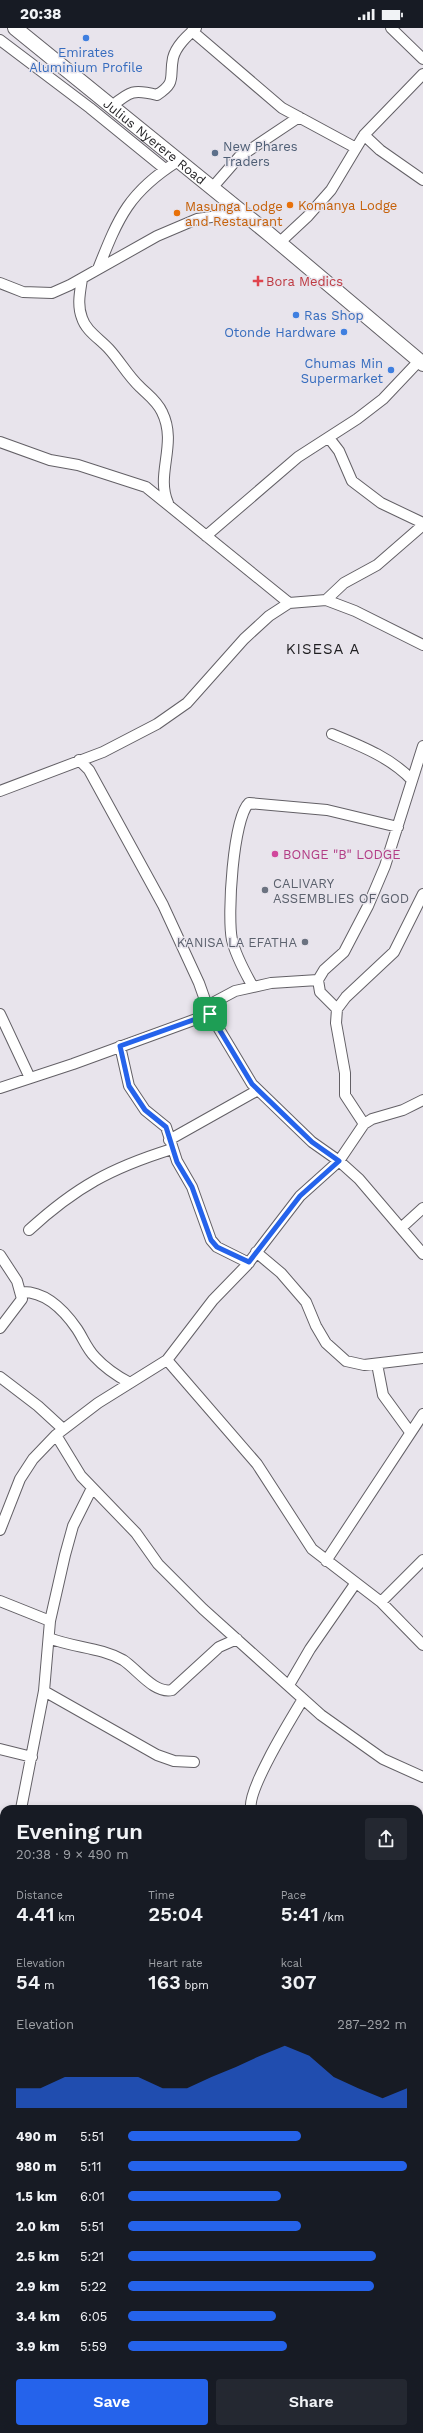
<!DOCTYPE html>
<html lang="en">
<head>
<meta charset="utf-8">
<style>
	body { margin:0; font-family:"Work Sans",sans-serif; background:#242831; color:#f1f3f6; height:100vh; display:flex; flex-direction:column; font-size:15px; white-space:nowrap }
	* { box-sizing:border-box; margin:0 }
	p { font-size:13px; color:#9ea1a6 }
	.icon { flex:none; width:22px; height:22px; fill:none; stroke:currentColor; stroke-width:2; stroke-linecap:round; stroke-linejoin:round }
	.map { position:relative; flex:1; overflow:hidden }
	.details { position:absolute; left:0px; top:1777px; width:423px; height:628px; display:flex; flex-direction:column; background:#171b24; border-radius:12px 12px 0 0; box-shadow:0 2px 6px #0003 }
	.details>* { flex:none }
	.pin { position:absolute; display:grid; place-items:center; width:34px; height:34px; color:#fff; margin:-17px; border-radius:8px; box-shadow:0 2px 6px #0006 }
	.round { display:grid; place-items:center; flex:none; width:42px; height:42px; border-radius:4px; background:#242831 }
	.headline { display:flex; align-items:center; justify-content:space-between; height:68px; padding:0 16px }
	h1 { font-size:22px; font-weight:600; line-height:30px }
	.stats { display:grid; grid-template-columns:repeat(3,1fr); gap:6px; height:68px; padding:4px 16px }
	.stats div { display:grid; align-content:center }
	.stats b { font-size:20px; font-weight:600 }
	.stats small { font-size:11px; font-weight:400 }
	.stats p { font-size:11px }
	.chart { height:112px; padding:8px 16px }
	.chart p { display:flex; justify-content:space-between }
	.chart svg { width:100%; height:72px; margin-top:4px; fill:#2563eb; opacity:.7 }
	.primary-button { display:flex; gap:8px; margin-top:auto; padding:8px 16px }
	.primary-button a { flex:1; height:46px; border-radius:4px; background:#2563eb; color:#fff; font-size:16px; font-weight:600; line-height:46px; text-align:center }
	.primary-button a+a { background:#242831; color:#f1f3f6 }
	ul { padding:0 16px; list-style:none; font-size:13px }
	li { display:grid; grid-template-columns:64px 48px 1fr; align-items:center; height:30px }
	li i { height:10px; border-radius:5px; background:#2563eb }
	.status { display:flex; justify-content:space-between; align-items:center; height:28px; padding:0 20px; background:#171b24; direction:ltr }
	.status svg { height:11px; fill:currentColor }
	.map>svg:first-child { display:block }
</style>
</head>
<body>
<div class="status"><b>20:38</b><svg viewBox="0 0 49 12"><path d="M0 12V9h3v3zM5 12V6h3v6zM10 12V3h3v9zM15 12V0h3v12zM26 1h20v11H26zM47 4h2v5h-2z"/></svg></div>
<div class="map">
<svg width="423" height="2405" viewBox="0 0 423 2405">
	<rect width="100%" height="100%" fill="#e8e4ec"/>
	<g fill="none" stroke-linecap="round" stroke-linejoin="round">
		<defs>
			<path id="minor" d="M391 0 423 31
				M192 3 282 80 356 120
				M0 12 90 80 165 141
				M112 78C130 63 134 61 157 67 177 54 169 50 173 30 176 18 187 8 196 0
				M364 107 380 122 423 152
				M212 160 239 129 299 89
				M279 215 308 188 331 162 364 107 423 46
				M98 241C119 188 129 164 178 133
				M82 251C80 264 77 277 82 290 86 303 100 311 109 321 120 333 128 348 140 359 148 367 157 373 162 384 178 416 155 446 168 475
				M0 255 23 264 52 265 70 257 157 208 197 191 232 186 246 187
				M329 410 339 423 352 453 381 475 423 495
				M0 414 50 432 78 437 146 459 289 575
				M206 508 298 429 357 391 383 371 419 333
				M326 572 344 555 377 537 423 497
				M332 706C361 718 390 729 412 752
				M79 732 89 742 163 877 199 955 210 986 252 1056 312 1114 339 1133 359 1151 423 1226
				M0 763 103 724 157 696 187 675 244 611 269 588 289 575 326 572 355 583 423 617
				M253 959C245 944 236 929 232 912 227 888 233 790 249 775L327 782 398 799
				M207 978 235 963 271 955 318 952
				M337 981 320 964 318 952 324 942 344 924 368 878 385 838 423 718
				M0 986 30 1050
				M120 1018 129 1058 145 1082 166 1099 177 1133 192 1159 211 1212 217 1219 249 1235
				M0 1060 73 1036 210 986
				M364 1096 345 1067V1045L336 995 337 981 346 969 394 924 423 866
				M169 1112 258 1062
				M401 1200 423 1180
				M29 1202C76 1159 111 1140 172 1121
				M256 1224 281 1245 306 1274 316 1298 326 1315 346 1333 364 1337 423 1330
				M0 1227 17 1253 22 1271 0 1300
				M21 1264C45 1263 64 1282 77 1301 83 1310 87 1321 95 1329 105 1340 117 1348 130 1355
				M167 1332 257 1436 312 1521 381 1574 423 1617
				M377 1336 383 1367 410 1404
				M0 1349 38 1378 62 1400
				M56 1407 81 1448 136 1505 158 1536 203 1581 321 1687 383 1731 423 1749
				M0 1502 20 1451 33 1431 56 1407 98 1375 167 1332 213 1272 247 1237 300 1168 339 1133 364 1096 372 1091 403 1082 423 1072
				M326 1533 423 1386
				M0 1573 50 1593
				M381 1574 423 1532
				M49 1610C74 1620 100 1619 123 1632 137 1641 154 1666 172 1662L219 1619 237 1611
				M289 1657 310 1621 355 1556
				M44 1663 157 1727 174 1733 194 1734
				M0 1721 32 1729
				M21 1781 44 1663 50 1593 65 1527 73 1498 92 1460
				M251 1781C247 1762 291 1691 303 1671
				M419 1865 423 1862
				M0 1908 4 1910
				M0 1978H4
				M419 2009 423 2012
				M0 2059 4 2061
				M0 2119 4 2115
				M0 2185 4 2186
				M419 2253 423 2247
				M419 2292 423 2297
				M0 2320 4 2315
				M419 2362H423
				M169 2401 174 2405
				M417 2401 423 2405
				M326 2405 328 2401"/>
			<path id="major" d="M419 2164 423 2160
				M192 2405 196 2401"/>
			<g id="highway">
				<path id="s1" d="M15 0 269 206 423 336"/>
			</g>
		</defs>
		<use href="#minor" stroke="#636066" stroke-width="12"/>
		<use href="#major" stroke="#636066" stroke-width="14"/>
		<use href="#highway" stroke="#636066" stroke-width="16"/>
		<use href="#minor" stroke="#fff" stroke-width="10"/>
		<use href="#major" stroke="#fff" stroke-width="12"/>
		<use href="#highway" stroke="#fff" stroke-width="14"/>
	</g>
	<g fill="none" stroke-linecap="round" stroke-linejoin="round">
		<defs>
			<path id="route" d="M210 986 252 1056 312 1114 339 1133 300 1168 249 1234 217 1219 211 1212 192 1159 177 1134 166 1099 145 1082 129 1058 120 1018Z"/>
		</defs>
		<use href="#route" stroke="#fff" stroke-width="8"/>
		<use href="#route" stroke="#2563eb" stroke-width="5"/>
	</g>
	<g fill="#3f7fe0" stroke="#e8e4ec" stroke-width="1.5">
		<circle cx="86" cy="10" r="4"/>
		<circle cx="296" cy="287" r="4"/>
		<circle cx="344" cy="304" r="4"/>
		<circle cx="391" cy="342" r="4"/>
	</g>
	<circle fill="#5c6f8a" stroke="#e8e4ec" stroke-width="1.5" cx="215" cy="125" r="4"/>
	<g fill="#e8710a" stroke="#e8e4ec" stroke-width="1.5">
		<circle cx="290" cy="177" r="4"/>
		<circle cx="177" cy="185" r="4"/>
	</g>
	<path fill="#e0444e" stroke="#e8e4ec" stroke-width="1.5" d="M256 247h4v4h4v4h-4v4h-4v-4h-4v-4h4z"/>
	<circle fill="#d1479c" stroke="#e8e4ec" stroke-width="1.5" cx="275" cy="826" r="4"/>
	<g fill="#6b7280" stroke="#e8e4ec" stroke-width="1.5">
		<circle cx="265" cy="862" r="4"/>
		<circle cx="305" cy="914" r="4"/>
	</g>
	<g text-anchor="middle" stroke-width="3" stroke-linejoin="round" paint-order="stroke">
		<g font-size="13" fill="#366cbe" stroke="#e8e4ec" text-anchor="end">
			<text x="86" y="29" text-anchor="middle">Emirates<tspan x="86" dy="15">Aluminium Profile</tspan></text>
			<text x="304" y="292" text-anchor="start">Ras Shop</text>
			<text x="336" y="309">Otonde Hardware</text>
			<text x="383" y="340">Chumas Min<tspan x="383" dy="15">Supermarket</tspan></text>
		</g>
		<g font-size="13" fill="#1f1e21" stroke="#e8e4ec">
			<text dy="5" stroke="none"><textPath href="#s1" startOffset="180">Julius Nyerere Road</textPath></text>
		</g>
		<g font-size="13" fill="#4e5e75" stroke="#e8e4ec" text-anchor="start">
			<text x="223" y="123">New Phares<tspan x="223" dy="15">Traders</tspan></text>
		</g>
		<g font-size="13" fill="#c56008" stroke="#e8e4ec" text-anchor="start">
			<text x="298" y="182">Komanya Lodge</text>
			<text x="185" y="183">Masunga Lodge<tspan x="185" dy="15">and Restaurant</tspan></text>
		</g>
		<g font-size="13" fill="#be3a42" stroke="#e8e4ec" text-anchor="start">
			<text x="266" y="258">Bora Medics</text>
		</g>
		<g font-size="13" fill="#b23c85" stroke="#e8e4ec" text-anchor="start">
			<text x="283" y="831">BONGE "B" LODGE</text>
		</g>
		<g font-size="13" fill="#5b616d" stroke="#e8e4ec" text-anchor="start">
			<text x="273" y="860">CALIVARY<tspan x="273" dy="15">ASSEMBLIES OF GOD</tspan></text>
			<text x="297" y="919" text-anchor="end">KANISA LA EFATHA</text>
		</g>
		<g font-size="15" letter-spacing="1" fill="#1f1e21" stroke="#e8e4ec">
			<text x="323" y="626">KISESA A</text>
		</g>
	</g>
</svg>
<div class="pin" style="left:210px;top:986px;background:#1e9e55"><svg class="icon" aria-label="arrive" viewBox="0 0 24 24"><path d="M6 21V4h12l-3 4 3 4H6"/></svg></div>
<section class="details">
<div class="headline"><div><h1>Evening run</h1><p>20:38 · 9 × 490 m</p></div><a class="round"><svg class="icon" aria-label="share" viewBox="0 0 24 24"><path d="M12 15V3M7 8l5-5 5 5M5 13v7h14v-7"/></svg></a></div>
<div class="stats">
<div><p>Distance</p><b>4.41<small> km</small></b></div>
<div><p>Time</p><b>25:04</b></div>
<div><p>Pace</p><b>5:41<small> /km</small></b></div>
</div>
<div class="stats">
<div><p>Elevation</p><b>54<small> m</small></b></div>
<div><p>Heart rate</p><b>163<small> bpm</small></b></div>
<div><p>kcal</p><b>307</b></div>
</div>
<div class="chart"><p><span>Elevation</span>287–292 m</p>
<svg viewBox="0 0 160 44" preserveAspectRatio="none"><path d="M0 44V32L10 32L20 25L30 25L40 25L50 25L60 32L70 32L80 25L90 19L100 12L110 6L120 12L130 25L140 32L150 38L160 32V44z"/></svg>
</div>
<ul>
<li><b>490 m</b>5:51<i style="width:62%"></i></li>
<li><b>980 m</b>5:11<i style="width:100%"></i></li>
<li><b>1.5 km</b>6:01<i style="width:55%"></i></li>
<li><b>2.0 km</b>5:51<i style="width:62%"></i></li>
<li><b>2.5 km</b>5:21<i style="width:89%"></i></li>
<li><b>2.9 km</b>5:22<i style="width:88%"></i></li>
<li><b>3.4 km</b>6:05<i style="width:53%"></i></li>
<li><b>3.9 km</b>5:59<i style="width:57%"></i></li>
</ul>
<div class="primary-button"><a>Save</a><a>Share</a></div>
</section>
</div>
</body>
</html>
